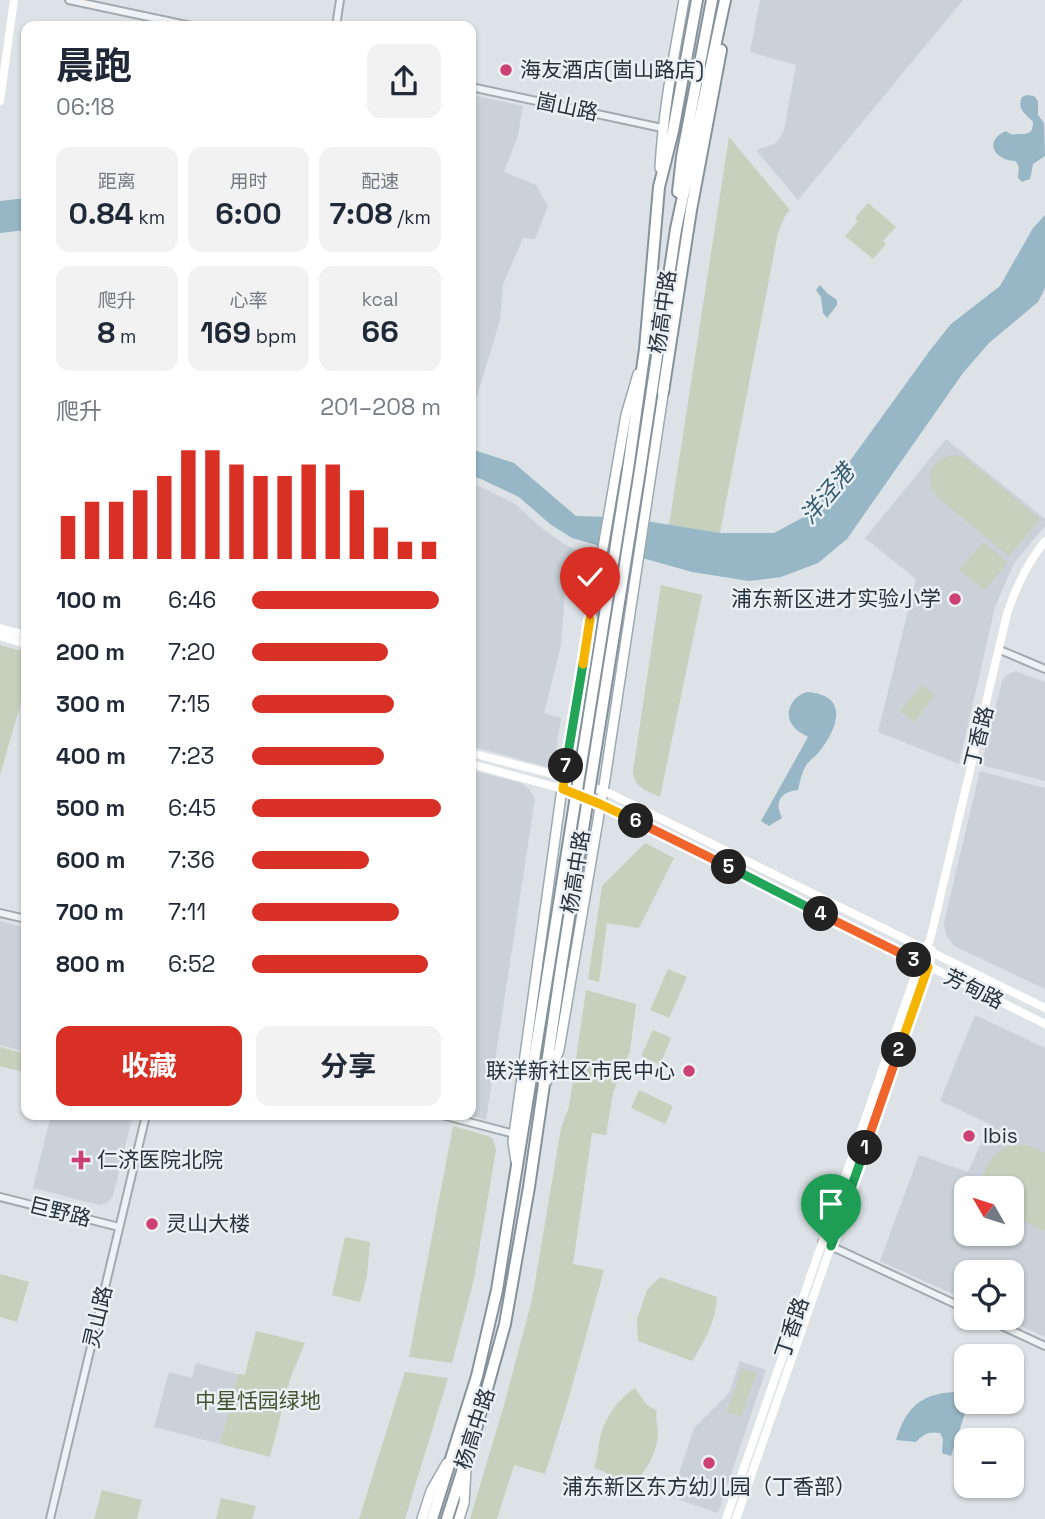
<!DOCTYPE html>
<html lang="zh">
<head>
<meta charset="utf-8">
<style>
	body { margin:0; font-family:"Space Grotesk","Noto Sans SC",sans-serif; background:#f2f2f3; color:#1f2937; height:100vh; display:flex; flex-direction:column; font-size:26px; white-space:nowrap }
	* { box-sizing:border-box; margin:0 }
	p { font-size:23px; color:#747a83 }
	.icon { flex:none; width:38px; height:38px; fill:none; stroke:currentColor; stroke-width:2; stroke-linecap:round; stroke-linejoin:round }
	.map { position:relative; flex:1; overflow:hidden }
	.panel { position:absolute; left:21px; top:21px; width:455px; height:1099px; display:flex; flex-direction:column; background:#fff; border-radius:14px; box-shadow:0 2px 5px #0004 }
	.panel>* { flex:none }
	.needle { width:46px; rotate:309deg }
	.buttons { position:absolute; left:954px; top:1176px; display:grid; gap:14px }
	.buttons a { display:grid; place-items:center; width:70px; height:70px; border-radius:14px; background:#fff; box-shadow:0 2px 5px #0004; font-size:35px }
	.pin { position:absolute; display:grid; place-items:center; width:60px; height:60px; color:#fff; margin:-72px -30px; border-radius:50% 50% 50% 0; rotate:-45deg; box-shadow:0 0 7px #0007 }
	.pin .icon { rotate:45deg }
	.km { position:absolute; width:35px; height:35px; margin:-18px; border-radius:50%; background:#222; color:#fff; font-size:19px; line-height:35px; text-align:center }
	.round { display:grid; place-items:center; flex:none; width:74px; height:74px; border-radius:14px; background:#f2f2f3 }
	.overview { display:flex; align-items:center; justify-content:space-between; height:119px; padding:0 35px }
	h1 { font-size:38px; font-weight:700; line-height:52px }
	.figures { display:grid; grid-template-columns:repeat(3,1fr); gap:10px; height:119px; padding:7px 35px }
	.figures div { display:grid; align-content:center; border-radius:14px; background:#f2f2f3; text-align:center }
	.figures b { font-size:30px; font-weight:700 }
	.figures small { font-size:19px; font-weight:400 }
	.figures p { font-size:19px }
	.chart { height:196px; padding:14px 35px }
	.chart p { display:flex; justify-content:space-between }
	.chart svg { width:100%; height:126px; margin-top:7px; stroke:#d93025; stroke-width:6 }
	.action { display:flex; gap:14px; margin-top:auto; padding:14px 35px }
	.action a { flex:1; height:80px; border-radius:14px; background:#d93025; color:#fff; font-size:28px; font-weight:700; line-height:80px; text-align:center }
	.action a+a { background:#f2f2f3; color:#1f2937 }
	ul { padding:0 35px; list-style:none; font-size:23px }
	li { display:grid; grid-template-columns:112px 84px 1fr; align-items:center; height:52px }
	li i { height:18px; border-radius:9px; background:#d93025 }
	.map>svg:first-child { display:block }
</style>
</head>
<body>
<div class="map">
<svg width="1045" height="1519" viewBox="0 0 1045 1519">
	<rect width="100%" height="100%" fill="#dce2e6"/>
	<path fill="#cad1d8" fill-rule="evenodd" d="M760 0H963L798 200 756 150 774 144 780 138 784 130 796 65 750 52Z
		M471 95 523 106 518 135 504 172 536 185 548 206 535 239 523 238 503 284 500 320 471 416Z
		M946 439 1045 519V526L1014 563 995 607 959 764 878 732 916 579 865 538Z
		M471 484 479 486 515 504 544 530 564 544 576 550 569 565 565 591 561 645 544 713 561 718 554 763 550 768 471 746Z
		M1015 671 1045 682V781L981 765 1002 681 1005 676Z
		M471 770 521 783 528 788 535 798 486 1120 468 1115H471Z
		M980 771 1045 788V989L954 946 946 935 944 922Z
		M0 921 26 928V1052L0 1045Z
		M975 1015 1045 1048V1337L1004 1318H1012V1272H966V1300L880 1261 919 1155 968 1172 990 1124 940 1101ZM966 1188H1012V1234H966Z
		M51 1115H133L113 1196 107 1203 99 1205 33 1188Z
		M740 1361 766 1370 718 1513 671 1497 694 1428 729 1393Z
		M196 1363 238 1374 220 1444 154 1427 169 1372 192 1378Z"/>
	<path fill="#c6d0bd" d="M729 137 790 210 785 216 778 233 720 533 669 525Z
		M868 203 896 227 883 241 886 244 873 259 845 236 858 221 855 218Z
		M956 455 967 459 1040 519 1009 556 937 497C922 478 932 456 956 455Z
		M983 542 1008 562 985 590 959 570Z
		M661 585 702 595 660 797C646 790 634 788 633 771Z
		M0 645 26 652V685L0 775Z
		M922 685 935 695 914 722 900 711Z
		M645 843 674 858 639 928 607 923 599 982 588 979 602 886Z
		M668 969 687 977 669 1018 650 1010Z
		M586 990 636 1004 630 1051 613 1093 606 1135 592 1133 573 1264 604 1270 568 1401 545 1474 514 1465 497 1519H470L504 1405 532 1300 561 1128 569 1107Z
		M653 1030 671 1038 660 1065 641 1056Z
		M0 1047 26 1054V1073L0 1066Z
		M639 1090 673 1106 665 1124 631 1108Z
		M453 1126 488 1136 493 1139 496 1150 474 1279 452 1363 409 1357Z
		M1015 1144 1030 1146 1045 1153V1231L1012 1216V1188H983C981 1166 994 1150 1015 1144Z
		M345 1237 370 1242 367 1276 360 1302 332 1295Z
		M0 1274 29 1282 17 1322 0 1317Z
		M660 1277 717 1297C716 1321 705 1340 692 1361L638 1341 637 1319 647 1290Z
		M256 1331 305 1343 290 1379 270 1457 220 1444 238 1374 245 1375Z
		M742 1368 756 1373 742 1417 727 1412Z
		M405 1372 448 1378 405 1519H359Z
		M635 1388 646 1404 657 1411C655 1419 658 1425 658 1433 657 1458 640 1479 623 1496 610 1484 617 1474 594 1468 598 1457 598 1446 601 1434 606 1416 619 1398 635 1388Z
		M102 1490 142 1500 137 1519H94Z
		M221 1498 256 1506 252 1519H216Z"/>
	<path fill="#97b7c6" d="M1027 95 1034 96 1038 101V115L1044 123 1045 156 1033 164 1030 179 1022 182 1018 178C1018 170 1021 167 1015 161 993 160 984 140 1006 131 1012 136 1013 134 1021 134 1030 134 1033 132 1033 122 1027 114 1016 111 1022 97Z
		M26 198V230L0 233V201Z
		M1045 215V288L1038 302 989 343 963 373 847 539 818 563 781 577 749 581 692 572 572 538 550 524 519 497 481 479 471 476V449L514 463 576 516 612 517 640 520 720 533H774L813 512 931 349 951 324 1000 286 1033 228Z
		M820 285 827 293 837 300V305L827 318 823 313 821 297 816 290Z
		M807 692C849 695 839 727 819 752 816 756 811 759 807 764 802 771 800 781 798 790 780 792 774 802 782 818L769 826 761 821 808 737C803 734 797 731 794 727 782 714 792 696 807 692Z
		M954 1392 966 1395V1402H971L966 1410 951 1456 942 1453 943 1439 940 1433C929 1431 923 1434 916 1442L896 1440C906 1408 920 1394 954 1392Z"/>
	<g fill="none" stroke-linecap="round" stroke-linejoin="round">
		<defs>
			<path id="street" d="M69 0 191 26
				M336 26 340 0
				M471 87 662 128
				M1000 650 1045 669
				M0 913 26 919
				M442 1115 514 1134
				M0 1197 119 1227
				M822 1242 966 1309
				M985 1318 1045 1346
				M50 1519 146 1115"/>
			<path id="primary" d="M660 168C663 111 674 56 684 0
				M666 342 674 276
				M547 1081 559 1050 605 779 664 388
				M516 1161 513 1142 565 767 626 415 638 374
				M422 1519 431 1491 447 1463
				M459 1519 464 1503 466 1469"/>
			<path id="highway" d="M678 192 682 157 712 0
				M663 392 691 210 721 50
				M628 469 645 349 659 187 673 131 697 0
				M640 470 676 229 725 0
				M432 1519 477 1376 497 1290 549 966
				M447 1519 477 1425 505 1324 529 1187 561 968"/>
		</defs>
		<use href="#street" stroke="#a2aab0" stroke-width="10"/>
		<use href="#primary" stroke="#9ba9b1" stroke-width="12"/>
		<use href="#highway" stroke="#84929c" stroke-width="14"/>
		<use href="#street" stroke="#eef2f4" stroke-width="6"/>
		<path stroke="#fff" stroke-width="8" d="M0 101 14 0
			M0 628 26 635
			M0 636 26 644
			M471 753 564 777 611 794 1045 1008
			M471 764 563 789 609 807 1045 1024
			M726 1519 917 970 925 949 930 940 1007 614C1016 586 1027 564 1045 541
			M736 1519 933 953 932 950"/>
		<use href="#primary" stroke="#fff" stroke-width="9"/>
		<use href="#highway" stroke="#fff" stroke-width="10"/>
		<defs>
			<path id="highway-bridge" d="M549 966 628 469
				M561 968 640 470"/>
		</defs>
		<use href="#highway-bridge" stroke="#84929c" stroke-width="14" stroke-linecap="butt"/>
		<use href="#highway-bridge" stroke="#fff" stroke-width="10"/>
	</g>
	<g fill="none" stroke-linecap="round" stroke-linejoin="round">
		<defs>
			<path id="split-1" d="M831 1246 865 1148"/>
			<path id="split-2" d="M865 1148 899 1050"/>
			<path id="split-3" d="M899 1050 928 967 914 960"/>
			<path id="split-4" d="M821 914 914 960"/>
			<path id="split-5" d="M729 867 821 914"/>
			<path id="split-6" d="M636 821 729 867"/>
			<path id="split-7" d="M566 766 563 789 600 804 636 821"/>
			<path id="split-8" d="M566 766 583 664"/>
			<path id="split-9" d="M583 664 590 619"/>
		</defs>
		<use href="#split-1" stroke="#fff" stroke-width="14"/>
		<use href="#split-2" stroke="#fff" stroke-width="14"/>
		<use href="#split-3" stroke="#fff" stroke-width="14"/>
		<use href="#split-4" stroke="#fff" stroke-width="14"/>
		<use href="#split-5" stroke="#fff" stroke-width="14"/>
		<use href="#split-6" stroke="#fff" stroke-width="14"/>
		<use href="#split-7" stroke="#fff" stroke-width="14"/>
		<use href="#split-8" stroke="#fff" stroke-width="14"/>
		<use href="#split-9" stroke="#fff" stroke-width="14"/>
		<use href="#split-1" stroke="#22a559" stroke-width="9"/>
		<use href="#split-2" stroke="#f0652b" stroke-width="9"/>
		<use href="#split-3" stroke="#f5b400" stroke-width="9"/>
		<use href="#split-4" stroke="#f0652b" stroke-width="9"/>
		<use href="#split-5" stroke="#22a559" stroke-width="9"/>
		<use href="#split-6" stroke="#f0652b" stroke-width="9"/>
		<use href="#split-7" stroke="#f5b400" stroke-width="9"/>
		<use href="#split-8" stroke="#22a559" stroke-width="9"/>
		<use href="#split-9" stroke="#f5b400" stroke-width="9"/>
	</g>
	<g fill="#cb4172" stroke="#ebf0f4" stroke-width="2.5">
		<circle cx="506" cy="70" r="7"/>
		<circle cx="955" cy="599" r="7"/>
		<circle cx="689" cy="1071" r="7"/>
		<circle cx="969" cy="1136" r="7"/>
		<path d="M77.5 1149.5h7v7h7v7h-7v7h-7v-7h-7v-7h7z"/>
		<circle cx="152" cy="1224" r="7"/>
		<circle cx="709" cy="1463" r="7"/>
	</g>
	<g text-anchor="middle" stroke-width="5" stroke-linejoin="round" paint-order="stroke">
		<g font-size="21" fill="#26323c" stroke="#ebf0f4" text-anchor="start">
			<text x="520" y="77">海友酒店(崮山路店)</text>
			<text x="941" y="606" text-anchor="end">浦东新区进才实验小学</text>
			<text x="675" y="1078" text-anchor="end">联洋新社区市民中心</text>
			<text x="983" y="1143">Ibis</text>
			<text x="97" y="1167">仁济医院北院</text>
			<text x="166" y="1231">灵山大楼</text>
			<text x="709" y="1494" text-anchor="middle">浦东新区东方幼儿园（丁香部）</text>
		</g>
		<g font-size="21" fill="#26323c" stroke="#ebf0f4">
			<text transform="translate(567 107) rotate(12)" y="7">崮山路</text>
			<text transform="translate(663 312) rotate(-82)" y="7">杨高中路</text>
			<text transform="translate(979 737) rotate(-76)" y="7">丁香路</text>
			<text transform="translate(576 872) rotate(-81)" y="7">杨高中路</text>
			<text transform="translate(974 989) rotate(26)" y="7">芳甸路</text>
			<text transform="translate(60 1212) rotate(14)" y="7">巨野路</text>
			<text transform="translate(98 1317) rotate(-77)" y="7">灵山路</text>
			<text transform="translate(792 1328) rotate(-71)" y="7">丁香路</text>
			<text transform="translate(475 1429) rotate(-72)" y="7">杨高中路</text>
		</g>
		<g font-size="21" fill="#425734" stroke="#ebf0f4">
			<text x="258" y="1408">中星恬园绿地</text>
		</g>
		<g font-size="23" font-style="italic" fill="#31596f" stroke="#ebf0f4">
			<text transform="translate(827 494) rotate(-50)" y="8">洋泾港</text>
		</g>
	</g>
</svg>
<div class="buttons">
<a><svg class="needle" viewBox="-14 -14 28 28"><path d="M0-13l5 13h-10z" fill="#e53935"/><path d="M0 13l5-13h-10z" fill="#747a83"/></svg></a>
<a><svg class="icon" aria-label="locate" viewBox="0 0 24 24"><circle cx="12" cy="12" r="6"/><path d="M12 2v4M12 18v4M2 12h4M18 12h4"/></svg></a>
<a>+</a>
<a>−</a>
</div>
<div class="pin" style="left:831px;top:1246px;background:#1e9e55"><svg class="icon" aria-label="arrive" viewBox="0 0 24 24"><path d="M6 21V4h12l-3 4 3 4H6"/></svg></div>
<div class="pin" style="left:590px;top:619px;background:#d93025"><svg class="icon" aria-label="check" viewBox="0 0 24 24"><path d="M5 12l5 5 9-10"/></svg></div>
<b class="km" style="left:865px;top:1148px">1</b>
<b class="km" style="left:899px;top:1050px">2</b>
<b class="km" style="left:914px;top:960px">3</b>
<b class="km" style="left:821px;top:914px">4</b>
<b class="km" style="left:729px;top:867px">5</b>
<b class="km" style="left:636px;top:821px">6</b>
<b class="km" style="left:566px;top:766px">7</b>
<section class="panel">
<div class="overview"><div><h1>晨跑</h1><p>06:18</p></div><a class="round"><svg class="icon" aria-label="share" viewBox="0 0 24 24"><path d="M12 15V3M7 8l5-5 5 5M5 13v7h14v-7"/></svg></a></div>
<div class="figures">
<div><p>距离</p><b>0.84<small> km</small></b></div>
<div><p>用时</p><b>6:00</b></div>
<div><p>配速</p><b>7:08<small> /km</small></b></div>
</div>
<div class="figures">
<div><p>爬升</p><b>8<small> m</small></b></div>
<div><p>心率</p><b>169<small> bpm</small></b></div>
<div><p>kcal</p><b>66</b></div>
</div>
<div class="chart"><p><span>爬升</span>201–208 m</p>
<svg viewBox="0 0 160 44" preserveAspectRatio="none"><path d="M5 44V29M15 44V24M25 44V24M35 44V20M45 44V15M55 44V6M65 44V6M75 44V11M85 44V15M95 44V15M105 44V11M115 44V11M125 44V20M135 44V33M145 44V38M155 44V38"/></svg>
</div>
<ul>
<li><b>100 m</b>6:46<i style="width:99%"></i></li>
<li><b>200 m</b>7:20<i style="width:72%"></i></li>
<li><b>300 m</b>7:15<i style="width:75%"></i></li>
<li><b>400 m</b>7:23<i style="width:70%"></i></li>
<li><b>500 m</b>6:45<i style="width:100%"></i></li>
<li><b>600 m</b>7:36<i style="width:62%"></i></li>
<li><b>700 m</b>7:11<i style="width:78%"></i></li>
<li><b>800 m</b>6:52<i style="width:93%"></i></li>
</ul>
<div class="action"><a>收藏</a><a>分享</a></div>
</section>
</div>
</body>
</html>
